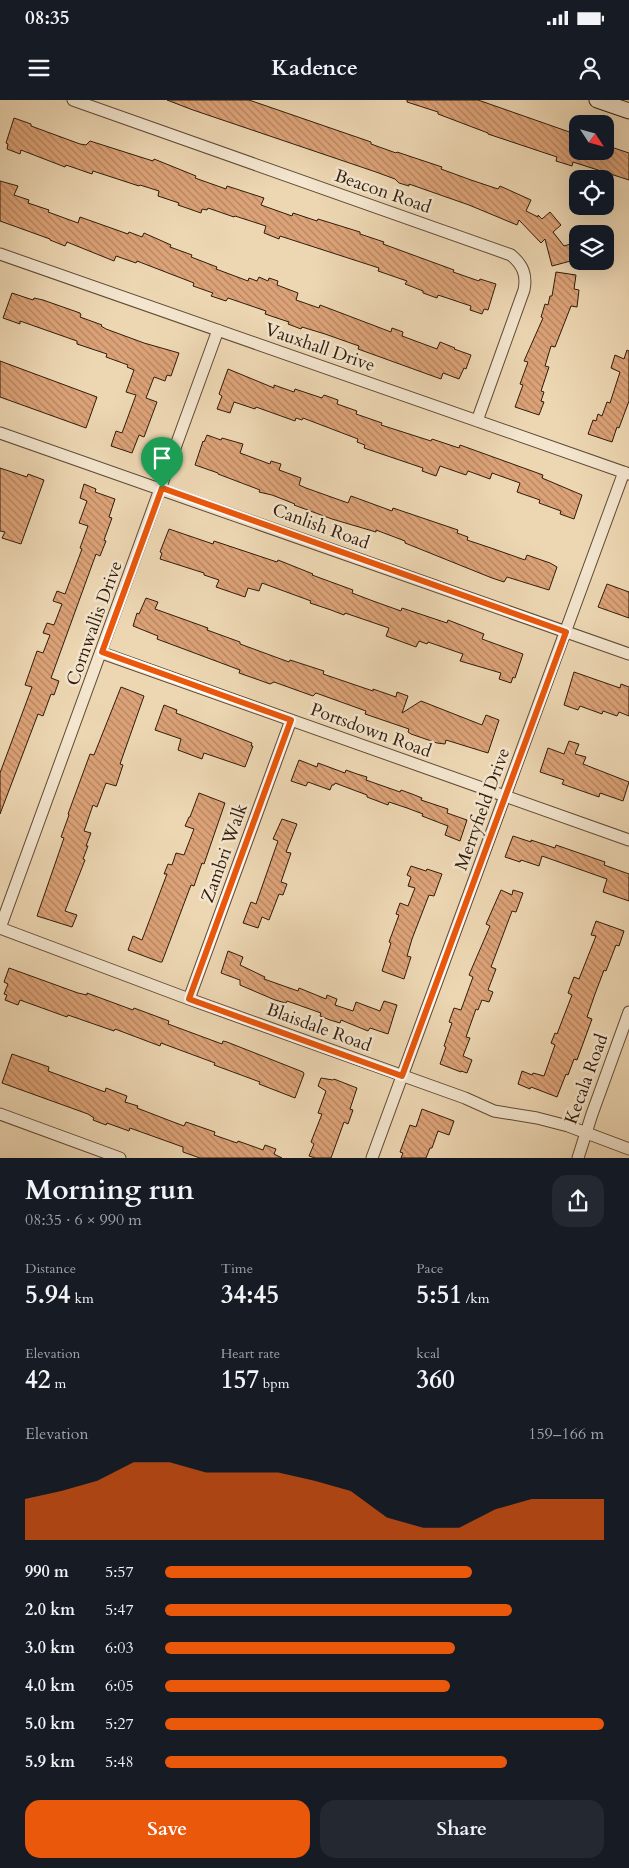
<!DOCTYPE html>
<html lang="en">
<head>
<meta charset="utf-8">
<style>
	body { margin:0; font-family:Cardo,serif; background:#242831; color:#f1f3f6; height:100vh; display:flex; flex-direction:column; font-size:19px; white-space:nowrap }
	* { box-sizing:border-box; margin:0 }
	p { font-size:16px; color:#9ea1a6 }
	.icon { flex:none; width:28px; height:28px; fill:none; stroke:currentColor; stroke-width:2; stroke-linecap:round; stroke-linejoin:round }
	.map { position:relative; height:1058px; overflow:hidden }
	.panel { display:flex; flex-direction:column; background:#171b24; flex:1 }
	.panel>* { flex:none }
	.needle { width:32px; rotate:126deg }
	.buttons { position:absolute; left:569px; top:15px; display:grid; gap:10px }
	.buttons a { display:grid; place-items:center; width:45px; height:45px; border-radius:10px; background:#171b24; box-shadow:0 5px 20px #0002; font-size:25px }
	.pin { position:absolute; display:grid; place-items:center; width:42px; height:42px; color:#fff; margin:-51px -21px; border-radius:50% 50% 50% 0; rotate:-45deg; box-shadow:0 0 5px #0007 }
	.pin .icon { rotate:45deg }
	.round { display:grid; place-items:center; flex:none; width:52px; height:52px; border-radius:15px; background:#242831 }
	.summary { display:flex; align-items:center; justify-content:space-between; height:85px; padding:0 25px }
	h1 { font-size:28px; font-weight:700; line-height:38px }
	.figures { display:grid; grid-template-columns:repeat(3,1fr); gap:8px; height:85px; padding:5px 25px }
	.figures div { display:grid; align-content:center }
	.figures b { font-size:25px; font-weight:700 }
	.figures small { font-size:14px; font-weight:400 }
	.figures p { font-size:14px }
	.chart { height:140px; padding:10px 25px }
	.chart p { display:flex; justify-content:space-between }
	.chart svg { width:100%; height:90px; margin-top:5px; fill:#ea580c; opacity:.7 }
	.button { display:flex; gap:10px; margin-top:auto; padding:10px 25px }
	.button a { flex:1; height:58px; border-radius:15px; background:#ea580c; color:#fff; font-size:20px; font-weight:700; line-height:58px; text-align:center }
	.button a+a { background:#242831; color:#f1f3f6 }
	ul { padding:0 25px; list-style:none; font-size:16px }
	li { display:grid; grid-template-columns:80px 60px 1fr; align-items:center; height:38px }
	li i { height:12px; border-radius:6px; background:#ea580c }
	.status { display:flex; justify-content:space-between; align-items:center; height:35px; padding:0 25px; background:#171b24; direction:ltr }
	.status svg { height:14px; fill:currentColor }
	header { display:flex; justify-content:space-between; align-items:center; height:65px; padding:0 25px; background:#171b24; font-size:22px; font-weight:700 }
	.map>svg:first-child { display:block }
</style>
</head>
<body>
<div class="status"><b>08:35</b><svg viewBox="0 0 49 12"><path d="M0 12V9h3v3zM5 12V6h3v6zM10 12V3h3v9zM15 12V0h3v12zM26 1h20v11H26zM47 4h2v5h-2z"/></svg></div>
<header><svg class="icon" aria-label="menu" viewBox="0 0 24 24"><path d="M4 6h16M4 12h16M4 18h16"/></svg>Kadence<svg class="icon" aria-label="person" viewBox="0 0 24 24"><circle cx="12" cy="8" r="4"/><path d="M4 21q1-7 8-7t8 7"/></svg></header>
<div class="map">
<svg width="629" height="1058" viewBox="0 0 629 1058">
	<defs>
		<pattern id="building-back-hatch" width="6" height="6" patternUnits="userSpaceOnUse" patternTransform="scale(1.25)"><rect width="6" height="6" fill="#dda378"/><path d="M-1 5l2 2M0 0l6 6M5-1l2 2" fill="none" stroke="#b48461"/></pattern>
	</defs>
	<rect width="100%" height="100%" fill="#edd7b3"/>
	<filter id="stains"><feTurbulence type="fractalNoise" baseFrequency=".004" numOctaves="4"/><feColorMatrix values="0 0 0 0 .2 0 0 0 0 .09 0 0 0 0 .02 0 0 0 .5 -.17"/></filter>
	<radialGradient id="worn" r=".72"><stop offset=".6" stop-color="#630" stop-opacity="0"/><stop offset="1" stop-color="#630" stop-opacity=".3"/></radialGradient>
	<path fill="url(#building-back-hatch)" stroke="#311c0b" d="M167 0H249L371 42V44L396 53 397 52 442 67 441 69 471 80 498 89 500 86 531 100 526 111 538 117V115L542 119 550 112 561 125 553 132 564 146 574 143 578 159 552 166 545 139 541 143 519 120 517 125 469 105 409 84V86L399 83 395 79 376 72 193 10Z
		M407 0H478L578 35V51H605V45L629 53V80L573 62 572 66 556 61 557 57 488 34V33L438 14V12L407 2Z
		M14 18 31 24V26L80 44 86 45 90 41 153 61 154 59 196 76 195 78 226 89 227 86 264 98 261 105 292 116 293 113 317 121 318 119 360 132V134L384 142 383 144 454 170 453 172 479 181 480 179 496 184 488 210 484 209 482 214 470 210 471 206 438 195 437 198 423 193V191L405 184 407 181 378 171 379 168 280 136 279 139 264 133 266 126 235 116 234 117 208 108 207 110 202 109 201 113 178 105 179 103 158 96 159 91 140 85 139 86 93 71 92 74 66 65 65 67 21 50 20 54 7 49 8 44 6 43Z
		M0 81 18 86 14 95 29 100 28 103 49 110 48 112 78 123 80 117 128 134 129 132 142 137 144 133 171 145 170 147 192 155 191 157 217 167 216 169 248 181 249 178 257 181 259 177 268 181 269 178 278 181 277 185 298 193 296 200 319 208 320 205 391 232 392 228 403 232 402 236 437 249 440 242 455 248 454 249 471 255 466 269 464 268 459 279 443 273 441 279 358 249 359 246 325 234 302 227 301 229 288 224 289 222 265 214 266 211 228 198 226 201 211 196 213 193 193 186 194 183 137 161 136 163 116 156 114 161 67 142 65 146 50 140V139L0 121Z
		M556 172 576 175 574 189 579 190 577 207 571 206 555 247 551 246 545 266 549 267 541 291 544 292 541 301 544 302 539 315 515 307 523 285 520 284 528 262 524 261 543 218 541 217 545 204 548 205 550 196H552Z
		M12 193 33 200 34 198 43 200 80 213 81 215 80 217 102 225 101 226 106 229 144 243 179 253 171 276 167 275 165 281 154 277 146 298 157 302 144 337 139 335 132 353 111 346 116 331 122 333 136 295 126 292 134 270 127 267 128 265 106 257 107 254 77 244V241L20 221V224L3 218Z
		M627 250 629 251V301L619 328 617 327 612 342 588 334 593 320 596 321 598 314 602 316 607 302 610 303 620 272 611 268 615 255 624 259Z
		M0 261 97 297 86 328 0 297Z
		M228 269 274 288V285L294 292 295 289 322 298 324 295 338 300 337 304 357 311 356 314 382 323 381 325 431 341 432 339 459 348 460 345 543 375 542 378 582 395 574 419 560 414 561 411 539 403 540 400 517 392 520 383 492 373 490 379 468 371 466 375 440 366 436 376 422 371 423 368 364 348 365 345 357 342 358 339 303 318 302 320 296 318 295 321 256 307 255 309 234 302 230 313 217 309 222 296 219 294Z
		M207 335 221 340 222 338 243 344 240 353 270 364 271 361 281 364 279 370 301 378 299 385 306 388 348 403 351 396 392 411 393 408 458 430 457 433 468 437 467 440 491 448 525 460 527 455 550 463 557 467 549 490 507 477 504 482 492 478 405 443V441L376 430V432L332 419 294 405 295 404 272 395 259 392 260 390 218 374V373L195 365 203 341 204 342Z
		M0 368 27 377 28 374 44 380 21 444 2 438 5 432 0 431Z
		M84 384 96 389 95 392 115 399 109 417 112 418 104 440 106 441 100 456 96 454 51 578 59 581 54 595 51 594 43 616 38 614 0 714V673L32 587 25 585 37 551 43 553 50 535 43 533 47 523 54 525 62 504 53 501 57 491 65 494 82 449 80 448 88 426 79 423 87 401 80 398Z
		M169 429 213 444 214 441 277 462 278 460 313 474 312 475 353 490 352 493 373 501 401 511 402 508 447 523 448 520 484 534 482 539 523 554 515 578 513 577 511 583 499 579 501 573 460 561 463 554 428 542 427 544 419 541 416 547 386 536 389 528 345 513 344 515 331 510 310 503 311 501 262 483 259 491 248 488 245 497 216 487 219 480 204 475V473L160 459 162 453 160 452Z
		M607 484 629 492V518L598 507Z
		M146 498 158 502 155 509 208 528 207 530 240 542V544L289 562 290 560 324 571 323 574 373 591V589L396 597 397 592 408 596 402 613 421 601 482 625 486 615 499 620 488 653 446 640 445 644 437 643 411 634 408 632 409 629 365 614 366 611 316 593 313 596 274 582 270 584 259 580 239 573 240 570 157 539 158 536 133 526 137 513 139 514Z
		M574 572 620 588 621 584 629 587V616L619 612 617 616 603 611 602 614 580 606 578 610 564 605Z
		M121 587 144 596 120 664 123 665 116 686 106 683 97 707 93 705 84 731 91 733 86 746H88L83 759 85 760 65 811 77 815 72 827 37 816 64 738 61 737 69 715 68 714 90 654 94 655Z
		M164 605 177 610 176 613 252 643 251 646H253L245 667 204 653 202 659 178 650 181 639 155 630Z
		M569 641 579 644 575 654 586 657 583 664 629 682 623 701 600 693 599 697 562 684 564 680 540 672 548 648 564 654Z
		M299 660 317 667 318 663 345 673 346 670 357 674 367 677 366 680 400 692 401 690 412 694 422 698 421 700 448 709 447 713 467 720 460 741 445 735 448 726 422 716 423 714 407 708 389 702 388 705 367 697V695L335 683 334 685H332L330 690 308 682 306 686 291 681Z
		M199 693 225 703 204 764 202 763 194 786 191 785 162 862H160L128 850 133 836 142 840 167 774H164L168 764 172 765 176 753 184 755 194 729 185 726 189 717H190Z
		M282 719 297 724 286 752 291 753 281 782 287 784 283 795 279 794 269 820 262 817 258 828 243 823 251 802 256 804 278 741 273 739Z
		M513 736 531 742V740L555 748 556 745 605 762 604 765 629 774V801L603 792 607 779 542 756 539 766 521 760 520 762 505 757Z
		M411 766 426 771 427 769 442 774 434 796 429 795 412 839 407 856 411 857 404 879 382 871 391 843 389 842 399 815 396 814 400 803 408 806 415 788 408 786 411 777 407 775Z
		M501 790 512 795 513 790 523 793 516 812 512 811 491 867 496 869 488 890 493 892 489 902 482 900 478 910 476 909 466 937 470 938 463 956 472 960 467 973 461 971V972L440 964 446 947 444 946 452 923 449 922 454 908 461 910 473 877 469 875 490 826 486 824Z
		M596 821 624 831 619 846 616 845 606 871 604 870 595 894 587 917 592 919 577 960 574 959 568 975 566 974 557 997 531 987 530 989 518 984 522 971 532 975 533 973 544 976 555 945 551 943 555 933 557 934 572 895 568 893 574 877 579 879 596 836 591 835Z
		M228 851 243 857 240 865 265 877 264 879 298 891 299 888 326 899 327 895 337 899 335 905 353 911 356 902 380 911 384 901 397 905 388 934 370 928 368 931 341 920 340 923 330 920 320 916 321 913 287 901 286 903 275 900 240 885V880L221 873Z
		M9 868 78 893 87 895V893L133 910 134 908 169 921 168 924 222 944 223 941 227 942 303 972 304 974 295 998 259 984 260 982 214 965 215 963 161 943 160 946 115 929 114 931 68 915 67 917 20 900 18 905 5 900 7 895 4 894 8 884 4 882Z
		M12 954 49 967 48 971 105 992 106 988 127 996 125 1002 138 1006 137 1008 168 1020 184 1026 186 1022 215 1032 214 1035 237 1043 238 1041 263 1050 265 1045 276 1049 274 1054 282 1058H200L183 1052V1047L130 1028 129 1031 107 1023 106 1025 93 1020 94 1018 88 1014 2 983Z
		M321 978 333 980 334 979 357 988 350 1009 353 1010 348 1024 344 1022 331 1058H315L309 1056 314 1044 311 1042 322 1014 318 1013 326 991 318 986Z
		M422 1009 454 1021 449 1035 438 1031 432 1048H430L426 1058H401L403 1053 400 1052 410 1025 416 1027Z"/>
	<g fill="none" stroke-linecap="round" stroke-linejoin="round">
		<defs>
			<path id="street" d="M73 0 511 155C523 165 527 175 524 190L477 321
				M0 154 629 374
				M218 230 0 828 189 899 465 998 494 1011 537 1018 568 1026 629 1049
				M0 333 629 554
				M102 553 629 740
				M189 899 291 620
				M0 1014 120 1058
				M372 1058 624 372
				M578 1058 592 1014 629 912"/>
			<path id="secondary" d="M597 0 629 11"/>
		</defs>
		<use href="#street" stroke="#604b35" stroke-width="13"/>
		<use href="#secondary" stroke="#311c0b" stroke-width="17"/>
		<use href="#street" stroke="#f3e5ce" stroke-width="11"/>
		<use href="#secondary" stroke="#f3e5ce" stroke-width="15"/>
	</g>
	<g fill="none" stroke-linecap="round" stroke-linejoin="round">
		<defs>
			<path id="route" d="M162 388 566 532 402 976 189 899 291 620 102 552Z"/>
		</defs>
		<use href="#route" stroke="#fff" stroke-width="10"/>
		<use href="#route" stroke="#ea580c" stroke-width="6"/>
	</g>
	<g text-anchor="middle" stroke-width="5" stroke-linejoin="round" paint-order="stroke">
		<g font-size="18" fill="#311c0b" stroke="#f3e5ce">
			<text transform="translate(383 91) rotate(19)" y="6">Beacon Road</text>
			<text transform="translate(320 247) rotate(19)" y="6">Vauxhall Drive</text>
			<text transform="translate(321 426) rotate(20)" y="6">Canlish Road</text>
			<text transform="translate(94 523) rotate(-70)" y="6">Cornwallis Drive</text>
			<text transform="translate(371 630) rotate(20)" y="6">Portsdown Road</text>
			<text transform="translate(482 709) rotate(-70)" y="6">Merryfield Drive</text>
			<text transform="translate(224 753) rotate(-70)" y="6">Zambri Walk</text>
			<text transform="translate(319 927) rotate(20)" y="6">Blaisdale Road</text>
			<text transform="translate(586 979) rotate(-70)" y="6">Kecala Road</text>
		</g>
	</g>
	<rect width="100%" height="100%" filter="url(#stains)"/>
	<rect width="100%" height="100%" fill="url(#worn)"/>
</svg>
<div class="buttons">
<a><svg class="needle" viewBox="-14 -14 28 28"><path d="M0-13l5 13h-10z" fill="#e53935"/><path d="M0 13l5-13h-10z" fill="#9ea1a6"/></svg></a>
<a><svg class="icon" aria-label="locate" viewBox="0 0 24 24"><circle cx="12" cy="12" r="6"/><path d="M12 2v4M12 18v4M2 12h4M18 12h4"/></svg></a>
<a><svg class="icon" aria-label="layers" viewBox="0 0 24 24"><path d="M12 4l9 5-9 5-9-5zM3 14l9 5 9-5"/></svg></a>
</div>
<div class="pin" style="left:162px;top:388px;background:#1e9e55"><svg class="icon" aria-label="arrive" viewBox="0 0 24 24"><path d="M6 21V4h12l-3 4 3 4H6"/></svg></div>
</div>
<section class="panel">
<div class="summary"><div><h1>Morning run</h1><p>08:35 · 6 × 990 m</p></div><a class="round"><svg class="icon" aria-label="share" viewBox="0 0 24 24"><path d="M12 15V3M7 8l5-5 5 5M5 13v7h14v-7"/></svg></a></div>
<div class="figures">
<div><p>Distance</p><b>5.94<small> km</small></b></div>
<div><p>Time</p><b>34:45</b></div>
<div><p>Pace</p><b>5:51<small> /km</small></b></div>
</div>
<div class="figures">
<div><p>Elevation</p><b>42<small> m</small></b></div>
<div><p>Heart rate</p><b>157<small> bpm</small></b></div>
<div><p>kcal</p><b>360</b></div>
</div>
<div class="chart"><p><span>Elevation</span>159–166 m</p>
<svg viewBox="0 0 160 44" preserveAspectRatio="none"><path d="M0 44V24L10 20L20 15L30 6L40 6L50 11L60 11L70 11L80 15L90 20L100 33L110 38L120 38L130 29L140 24L150 24L160 24V44z"/></svg>
</div>
<ul>
<li><b>990 m</b>5:57<i style="width:70%"></i></li>
<li><b>2.0 km</b>5:47<i style="width:79%"></i></li>
<li><b>3.0 km</b>6:03<i style="width:66%"></i></li>
<li><b>4.0 km</b>6:05<i style="width:65%"></i></li>
<li><b>5.0 km</b>5:27<i style="width:100%"></i></li>
<li><b>5.9 km</b>5:48<i style="width:78%"></i></li>
</ul>
<div class="button"><a>Save</a><a>Share</a></div>
</section>
</body>
</html>
